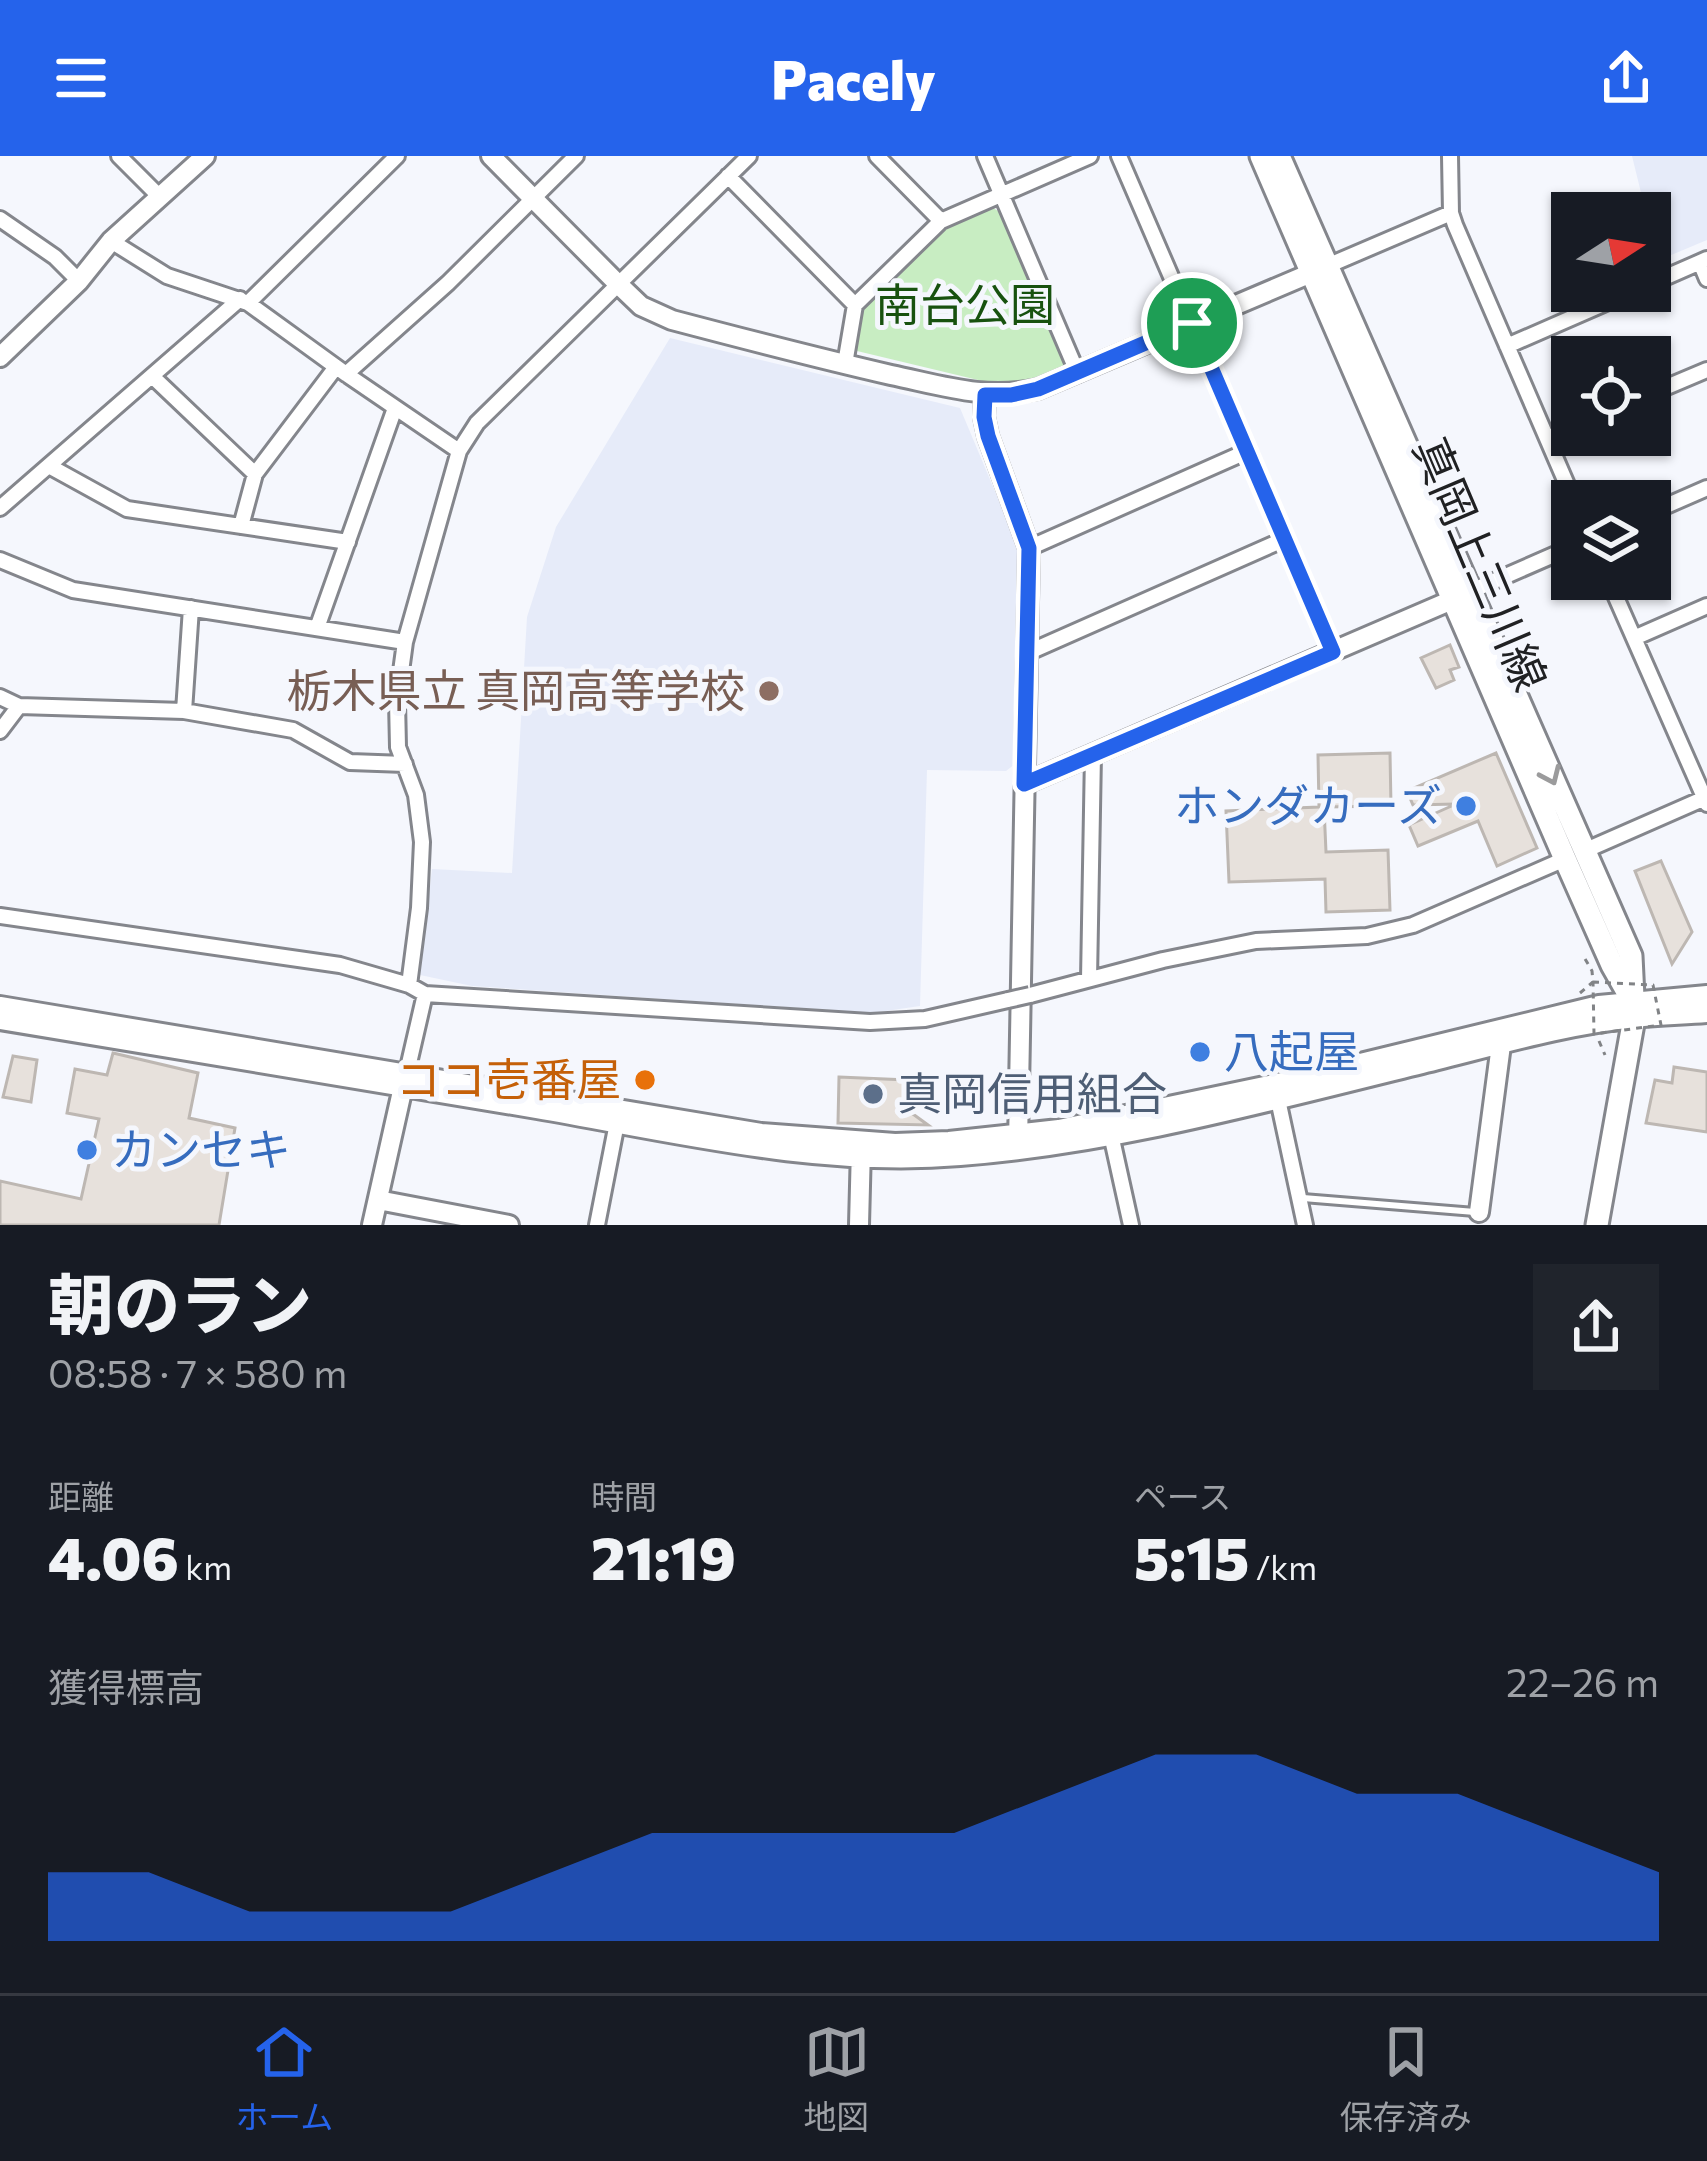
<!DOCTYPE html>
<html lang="ja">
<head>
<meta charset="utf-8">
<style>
	body { margin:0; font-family:Commissioner,"Noto Sans JP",sans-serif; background:#20242c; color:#f1f3f6; height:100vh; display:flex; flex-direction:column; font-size:45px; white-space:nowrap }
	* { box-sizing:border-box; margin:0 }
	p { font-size:39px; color:#9ea1a6 }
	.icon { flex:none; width:66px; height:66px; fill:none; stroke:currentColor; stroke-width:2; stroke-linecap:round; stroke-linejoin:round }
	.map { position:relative; height:1069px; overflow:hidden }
	.side { display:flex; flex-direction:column; background:#171b24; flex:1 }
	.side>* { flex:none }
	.needle { width:78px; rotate:78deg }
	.buttons { position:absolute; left:1551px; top:36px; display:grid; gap:24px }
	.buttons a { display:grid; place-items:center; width:120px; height:120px; border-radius:0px; background:#171b24; box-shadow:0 3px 9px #0004; font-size:60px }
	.pin { position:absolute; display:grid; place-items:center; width:102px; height:102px; color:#fff; margin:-51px; border:6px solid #fff; border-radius:50%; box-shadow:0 3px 12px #0007 }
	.round { display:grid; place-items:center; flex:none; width:126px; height:126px; border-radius:0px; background:#20242c }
	.headline { display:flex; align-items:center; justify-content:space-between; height:204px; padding:0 48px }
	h1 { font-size:66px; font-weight:800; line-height:90px }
	.stats { display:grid; grid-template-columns:repeat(3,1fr); gap:18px; height:204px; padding:12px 48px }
	.stats div { display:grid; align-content:center }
	.stats b { font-size:60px; font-weight:800 }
	.stats small { font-size:33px; font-weight:400 }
	.stats p { font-size:33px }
	.chart { height:336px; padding:24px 48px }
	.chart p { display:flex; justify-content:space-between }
	.chart svg { width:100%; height:216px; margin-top:12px; fill:#2563eb; opacity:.7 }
	header { display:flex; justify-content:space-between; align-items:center; height:156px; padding:0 48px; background:#2563eb; color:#fff; font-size:54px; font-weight:800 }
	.dock { display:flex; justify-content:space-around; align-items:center; height:168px; border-top:3px solid #363941; background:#171b24; font-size:33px; color:#9ea1a6 }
	.dock a { display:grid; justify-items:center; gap:6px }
	.dock .selected { color:#2563eb }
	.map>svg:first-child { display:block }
</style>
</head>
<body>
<header><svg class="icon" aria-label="menu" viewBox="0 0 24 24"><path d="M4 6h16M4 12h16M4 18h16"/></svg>Pacely<svg class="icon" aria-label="share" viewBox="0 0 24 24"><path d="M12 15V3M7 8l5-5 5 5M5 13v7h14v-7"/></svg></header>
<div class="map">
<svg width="1707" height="1069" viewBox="0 0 1707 1069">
	<rect width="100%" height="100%" fill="#f5f7fd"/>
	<path fill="#e6ebf9" d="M1632 0H1707V84L1657 105 1650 76V57H1646Z
		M670 182 960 252 1020 395 1015 608 1006 615 927 614 920 850 872 857 472 830 420 819 432 713 512 717 527 461 556 371Z"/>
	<path fill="#c8edc2" d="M992 51 1004 59 1067 205 1062 214 1003 230 857 195 853 186 862 154 945 70Z"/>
	<path fill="#e7e1dc" stroke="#bdb7b2" stroke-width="3" d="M1450 489 1459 511 1450 514 1454 524 1436 532 1421 502Z
		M1390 597 1391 650 1324 651 1326 696 1388 694 1390 754 1326 756 1325 723 1229 726 1226 655 1319 651 1318 599Z
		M1496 597 1537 692 1497 710 1478 665 1418 690 1409 669 1456 648 1413 649 1407 635Z
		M1661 705 1692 776 1672 808 1635 715Z
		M113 897 198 917 189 962 235 972 219 1069H0V1025L81 1043 99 963 67 957 75 913 107 919Z
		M13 900 37 904 31 946 3 941Z
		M1674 911 1707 916V976L1646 967 1655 924 1672 927Z
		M839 921 907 924 906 953 928 969 838 967Z"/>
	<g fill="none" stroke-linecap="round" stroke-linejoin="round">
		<defs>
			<path id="lane" d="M1303 1042 1475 1056"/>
			<path id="street" d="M119 0 159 40
				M877 0 941 65
				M985 0 1078 218
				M1119 0 1333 496
				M1450 0 1451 57 1455 69 1574 345
				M728 20 855 149
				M0 63 55 101 79 125
				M111 85 167 120 248 147 346 218 459 295
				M1700 106 1707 123
				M1327 110 1451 57
				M1650 128 1707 103
				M248 147 397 0
				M1507 190 1633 135
				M845 208 855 149 941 65 1090 0
				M346 218 448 127 576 0
				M152 220 255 318
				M1650 238 1707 214
				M1548 282 1572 272
				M49 310 127 353 348 386
				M0 352 240 143
				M1650 357 1707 332
				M241 370 255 318 336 211
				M1029 392 1248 295
				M0 404 73 434 405 486
				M1608 423 1707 648
				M1469 436 1572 391
				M317 472 395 252
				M1634 482 1707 450
				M1027 497 1285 383
				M0 541 19 550 184 555 293 574 350 606 405 608
				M184 555 191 452
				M0 575 19 550
				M1584 695 1705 642
				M0 760 340 809 409 829 425 838 870 866 925 863 1008 844
				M1089 823 1093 598
				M409 829 419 752 422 686 416 639 398 591 397 545 405 486 459 295 477 267 749 0
				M1030 839 1163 804 1256 785 1367 780 1413 769 1565 703
				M407 916 425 838
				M1277 939 1305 1069
				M1110 974 1131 1069
				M597 1069 617 967"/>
			<path id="secondary" d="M491 0 618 128 641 150 672 164C744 183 817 202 891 219 944 230 984 244 1038 233L1323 112
				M0 201 79 125 111 85 205 0
				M985 239 984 261 988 280 1029 392 1018 988
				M1024 628 1466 438
				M0 850 761 977 895 987 949 985 1059 973 1274 928 1599 849 1707 839
				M0 864C179 893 358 922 537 953 677 977 817 1012 960 1000 1116 988 1270 945 1422 908 1492 891 1563 869 1635 862 1659 859 1683 859 1707 857
				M378 1044 509 1069
				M1479 1056 1501 889
				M372 1069 405 922
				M859 1069 861 991"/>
			<path id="primary" d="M1261 0 1565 703 1612 809 1629 839
				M1279 0 1631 800 1634 862 1597 1069"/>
		</defs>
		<use href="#lane" stroke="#84868c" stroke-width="12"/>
		<use href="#street" stroke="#84868c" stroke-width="20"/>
		<use href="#secondary" stroke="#84868c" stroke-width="24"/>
		<use href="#primary" stroke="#84868c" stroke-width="27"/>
		<path stroke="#818386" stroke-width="3" stroke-dasharray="6 6" stroke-linecap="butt" d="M1580 837 1593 826 1592 815 1584 801
			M1599 885 1605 899"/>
		<use href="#lane" stroke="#fff" stroke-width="6"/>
		<use href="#street" stroke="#fff" stroke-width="14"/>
		<use href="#secondary" stroke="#fff" stroke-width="18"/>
		<use href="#primary" stroke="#fff" stroke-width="21"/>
		<defs>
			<path id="street-bridge" d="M1008 844 1030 839"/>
		</defs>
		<use href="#street-bridge" stroke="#84868c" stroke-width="20" stroke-linecap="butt"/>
		<path stroke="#818386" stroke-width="3" stroke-dasharray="6 6" stroke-linecap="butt" d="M1593 826 1653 829 1661 869 1594 878Z"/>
		<use href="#street-bridge" stroke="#fff" stroke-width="14"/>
	</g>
	<defs><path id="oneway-chevron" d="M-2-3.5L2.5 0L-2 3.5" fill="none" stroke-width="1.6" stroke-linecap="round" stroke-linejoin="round" transform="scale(3)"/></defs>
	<use stroke="#9b9b9c" href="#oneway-chevron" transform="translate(1551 620) rotate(66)"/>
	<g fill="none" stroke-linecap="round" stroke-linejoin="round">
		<defs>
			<path id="route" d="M1192 167 1333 496 1024 628 1029 392 988 280 984 261 985 239H1011L1038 233Z"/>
		</defs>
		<use href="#route" stroke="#fff" stroke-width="24"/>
		<use href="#route" stroke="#2563eb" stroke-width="15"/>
	</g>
	<circle fill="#8d6e63" stroke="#f5f7fd" stroke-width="4.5" cx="769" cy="535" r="12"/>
	<g fill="#3f7fe0" stroke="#f5f7fd" stroke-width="4.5">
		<circle cx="1466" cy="650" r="12"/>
		<circle cx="1200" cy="896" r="12"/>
		<circle cx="87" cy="994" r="12"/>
	</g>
	<circle fill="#e8710a" stroke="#f5f7fd" stroke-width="4.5" cx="645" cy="924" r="12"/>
	<circle fill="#5c6f8a" stroke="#f5f7fd" stroke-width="4.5" cx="873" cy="938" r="12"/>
	<g text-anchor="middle" stroke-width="10" stroke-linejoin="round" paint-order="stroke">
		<g font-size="45" fill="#18520f" stroke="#f5f7fd">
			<text x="965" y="165">南台公園</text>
		</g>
		<g font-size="45" fill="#202123" stroke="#f5f7fd">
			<text transform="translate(1480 408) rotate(67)" y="16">真岡上三川線</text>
		</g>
		<g font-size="45" fill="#785e54" stroke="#f5f7fd" text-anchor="end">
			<text x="745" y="551">栃木県立 真岡高等学校</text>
		</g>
		<g font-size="45" fill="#366cbe" stroke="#f5f7fd" text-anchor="start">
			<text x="1442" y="666" text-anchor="end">ホンダカーズ</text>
			<text x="1224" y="912">八起屋</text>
			<text x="111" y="1010">カンセキ</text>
		</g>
		<g font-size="45" fill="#c56008" stroke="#f5f7fd" text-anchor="end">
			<text x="621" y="940">ココ壱番屋</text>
		</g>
		<g font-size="45" fill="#4e5e75" stroke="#f5f7fd" text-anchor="start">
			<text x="897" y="954">真岡信用組合</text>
		</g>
	</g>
</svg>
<div class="buttons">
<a><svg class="needle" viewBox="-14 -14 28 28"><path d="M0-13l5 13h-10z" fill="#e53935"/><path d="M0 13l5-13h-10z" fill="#9ea1a6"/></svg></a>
<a><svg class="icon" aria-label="locate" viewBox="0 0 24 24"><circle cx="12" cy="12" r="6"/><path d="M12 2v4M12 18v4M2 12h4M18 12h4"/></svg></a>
<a><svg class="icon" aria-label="layers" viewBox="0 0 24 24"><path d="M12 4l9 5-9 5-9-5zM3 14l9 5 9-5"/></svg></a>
</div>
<div class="pin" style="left:1192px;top:167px;background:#1e9e55"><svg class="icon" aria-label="arrive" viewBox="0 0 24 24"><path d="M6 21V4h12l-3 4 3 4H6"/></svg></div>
</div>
<section class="side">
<div class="headline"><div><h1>朝のラン</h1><p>08:58 · 7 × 580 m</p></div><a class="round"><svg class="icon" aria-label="share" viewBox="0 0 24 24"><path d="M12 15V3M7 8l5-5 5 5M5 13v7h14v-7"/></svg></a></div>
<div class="stats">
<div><p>距離</p><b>4.06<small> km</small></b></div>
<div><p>時間</p><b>21:19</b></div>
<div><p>ペース</p><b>5:15<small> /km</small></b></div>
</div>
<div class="chart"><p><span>獲得標高</span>22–26 m</p>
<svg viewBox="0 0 160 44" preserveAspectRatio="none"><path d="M0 44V30L10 30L20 38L30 38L40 38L50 30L60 22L70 22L80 22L90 22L100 14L110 6L120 6L130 14L140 14L150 22L160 30V44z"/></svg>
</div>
</section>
<nav class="dock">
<a class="selected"><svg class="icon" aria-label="home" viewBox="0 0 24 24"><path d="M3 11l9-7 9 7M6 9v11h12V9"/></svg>ホーム</a>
<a><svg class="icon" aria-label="map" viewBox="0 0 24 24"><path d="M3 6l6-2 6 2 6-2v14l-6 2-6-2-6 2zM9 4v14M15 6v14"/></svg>地図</a>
<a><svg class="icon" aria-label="saved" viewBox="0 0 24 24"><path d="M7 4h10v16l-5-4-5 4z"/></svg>保存済み</a>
</nav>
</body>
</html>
